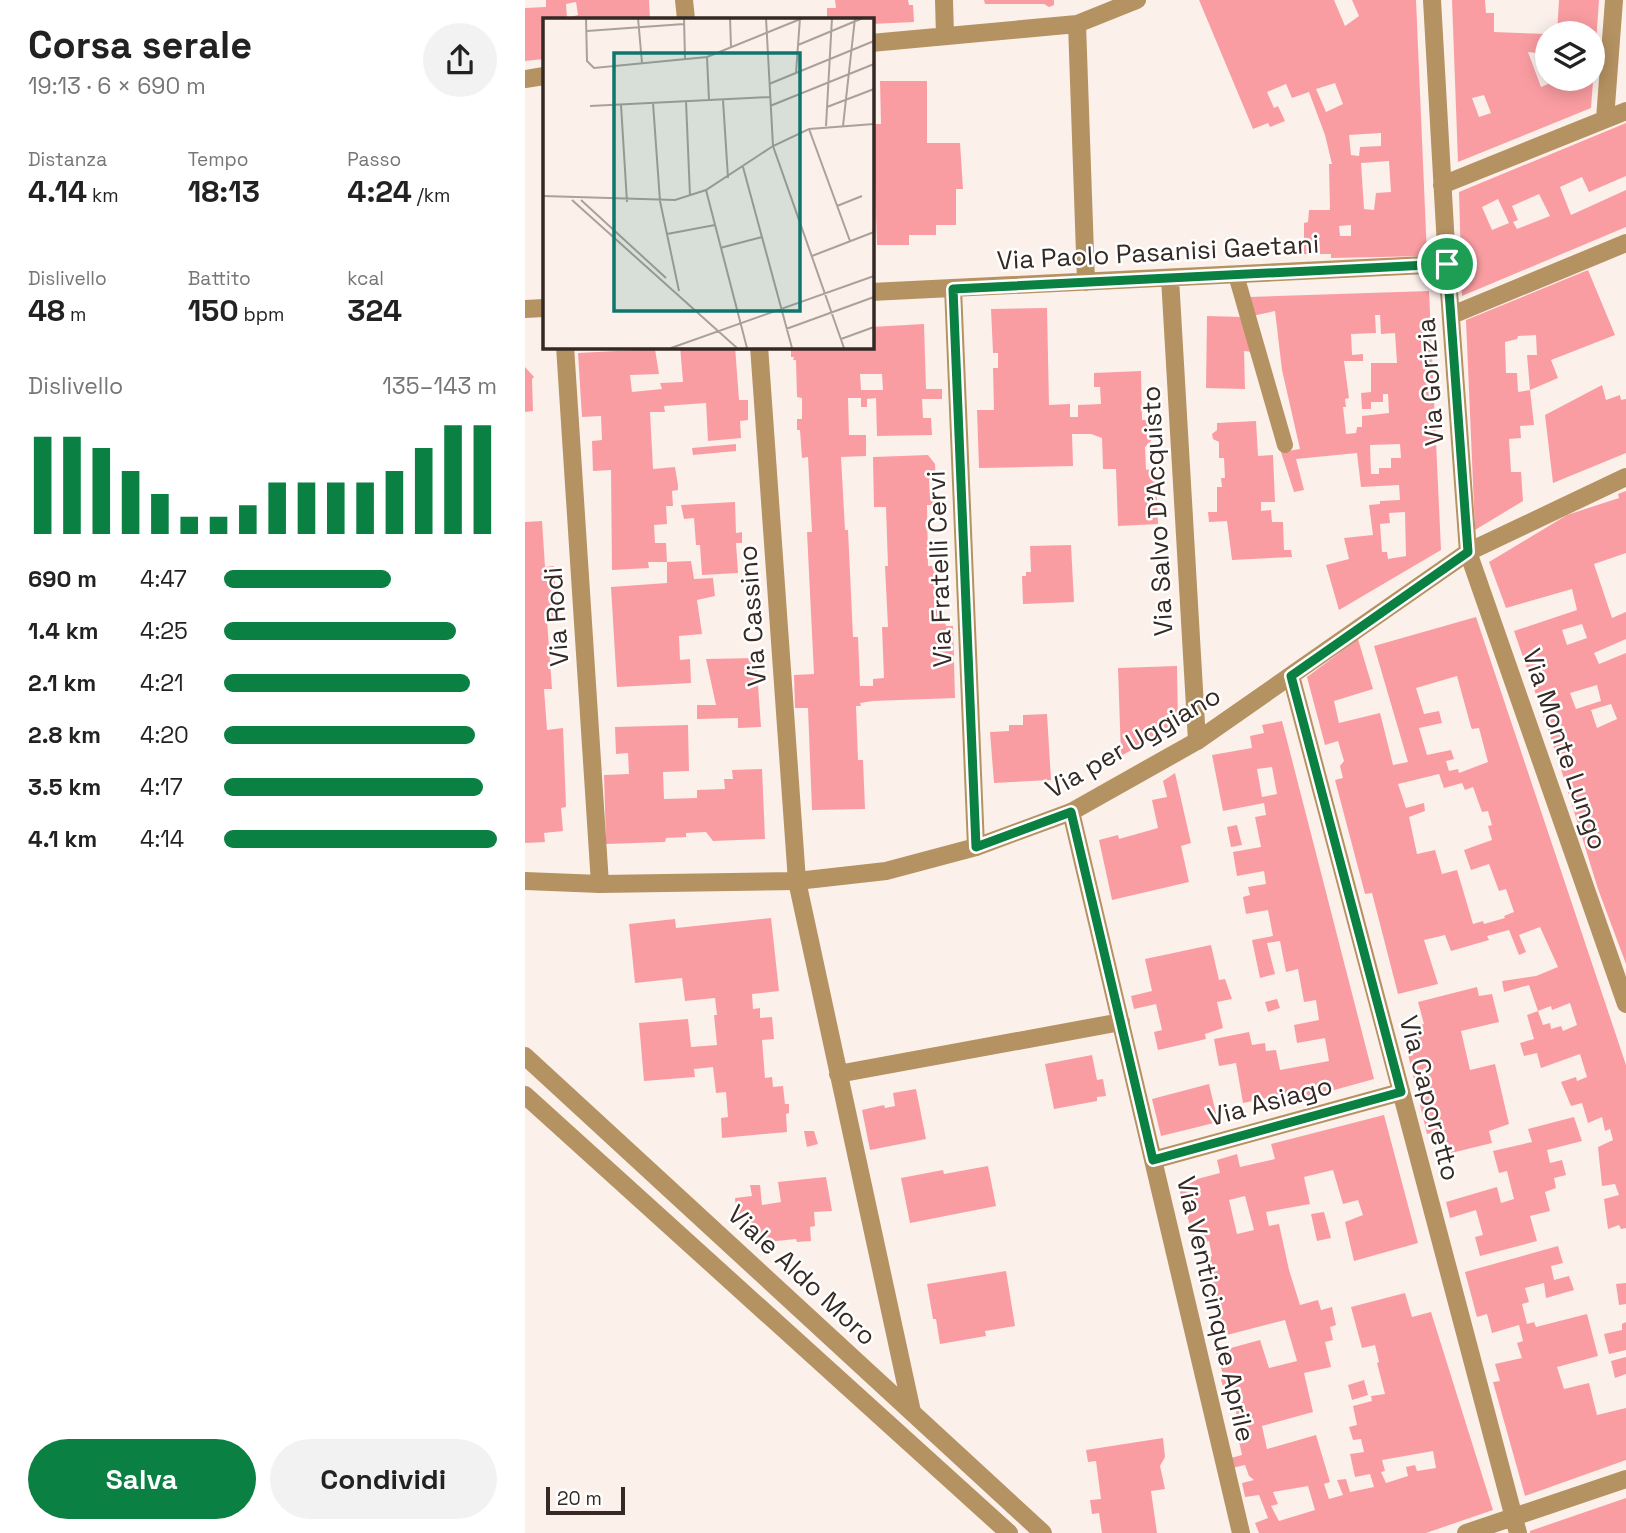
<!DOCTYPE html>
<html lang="it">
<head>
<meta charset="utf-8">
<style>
	body { margin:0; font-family:"Space Grotesk",sans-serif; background:#f2f2f2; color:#222; height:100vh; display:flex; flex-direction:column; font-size:26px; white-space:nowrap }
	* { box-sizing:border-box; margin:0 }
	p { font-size:23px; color:#767676 }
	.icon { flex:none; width:38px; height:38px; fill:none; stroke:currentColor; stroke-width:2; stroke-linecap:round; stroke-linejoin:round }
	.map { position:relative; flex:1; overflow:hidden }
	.sheet { display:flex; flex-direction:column; background:#fff; width:525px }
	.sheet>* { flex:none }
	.fabs { position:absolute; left:1010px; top:21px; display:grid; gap:14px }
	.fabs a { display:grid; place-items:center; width:70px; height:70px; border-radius:50%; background:#fff; box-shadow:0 4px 18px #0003; font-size:35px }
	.scale { position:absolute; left:21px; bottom:18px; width:79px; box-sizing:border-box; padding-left:7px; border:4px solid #342924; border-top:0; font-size:19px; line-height:24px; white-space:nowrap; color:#342924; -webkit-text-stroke:5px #fff; paint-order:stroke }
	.pin { position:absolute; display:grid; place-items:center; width:60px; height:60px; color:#fff; margin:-30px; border:4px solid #fff; border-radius:50%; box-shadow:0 2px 7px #0007 }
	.round { display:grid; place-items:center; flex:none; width:74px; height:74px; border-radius:37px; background:#f2f2f2 }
	.headline { display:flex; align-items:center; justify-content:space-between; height:119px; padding:0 28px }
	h1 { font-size:38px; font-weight:600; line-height:52px }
	.figures { display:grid; grid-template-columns:repeat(3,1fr); gap:10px; height:119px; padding:7px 28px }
	.figures div { display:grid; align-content:center }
	.figures b { font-size:30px; font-weight:600 }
	.figures small { font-size:19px; font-weight:400 }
	.figures p { font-size:19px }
	.chart { height:196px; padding:14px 28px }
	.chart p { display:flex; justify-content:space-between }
	.chart svg { width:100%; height:126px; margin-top:7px; stroke:#0b8043; stroke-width:6 }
	.primary-button { display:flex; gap:14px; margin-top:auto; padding:14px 28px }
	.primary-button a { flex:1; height:80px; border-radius:42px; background:#0b8043; color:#fff; font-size:28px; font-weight:600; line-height:80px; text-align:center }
	.primary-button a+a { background:#f2f2f2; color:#222 }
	ul { padding:0 28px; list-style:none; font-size:23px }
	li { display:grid; grid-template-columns:112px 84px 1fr; align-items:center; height:52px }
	li i { height:18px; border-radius:9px; background:#0b8043 }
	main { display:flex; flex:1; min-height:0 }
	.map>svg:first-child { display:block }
</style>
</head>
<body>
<main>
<section class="sheet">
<div class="headline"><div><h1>Corsa serale</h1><p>19:13 · 6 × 690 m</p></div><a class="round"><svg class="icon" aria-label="share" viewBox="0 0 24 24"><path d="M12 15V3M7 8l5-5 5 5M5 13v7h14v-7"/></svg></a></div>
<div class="figures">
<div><p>Distanza</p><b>4.14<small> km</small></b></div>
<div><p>Tempo</p><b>18:13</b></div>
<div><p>Passo</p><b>4:24<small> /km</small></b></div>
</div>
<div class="figures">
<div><p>Dislivello</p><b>48<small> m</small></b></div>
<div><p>Battito</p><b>150<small> bpm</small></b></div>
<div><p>kcal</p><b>324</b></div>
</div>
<div class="chart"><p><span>Dislivello</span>135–143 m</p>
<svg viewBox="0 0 160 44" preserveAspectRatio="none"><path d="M5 44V10M15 44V10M25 44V14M35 44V22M45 44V30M55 44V38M65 44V38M75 44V34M85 44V26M95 44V26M105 44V26M115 44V26M125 44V22M135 44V14M145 44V6M155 44V6"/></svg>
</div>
<ul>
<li><b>690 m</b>4:47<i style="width:61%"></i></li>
<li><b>1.4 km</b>4:25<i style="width:85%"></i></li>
<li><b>2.1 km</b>4:21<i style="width:90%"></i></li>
<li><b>2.8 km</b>4:20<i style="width:92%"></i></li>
<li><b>3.5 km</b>4:17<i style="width:95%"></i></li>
<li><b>4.1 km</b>4:14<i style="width:100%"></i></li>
</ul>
<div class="primary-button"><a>Salva</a><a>Condividi</a></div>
</section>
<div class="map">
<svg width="1101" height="1533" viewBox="0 0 1101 1533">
	<rect width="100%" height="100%" fill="#fcf0eb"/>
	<path fill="#fa9da2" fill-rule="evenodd" d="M21 0H124L125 19H19V59L0 61V8L21 7ZM51 2 53 15 42 18 41 4Z
		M310 0H383L384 5H388L389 22 346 24V19H302V8H311Z
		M459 0H529V5L524 7 519 4H460Z
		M674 0H809L820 26 834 16 827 0H891L902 256 806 258V254H779V223L783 222 784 210H805L804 164H807L800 135 784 92 767 98 761 84 742 92 749 108 753 106 760 121 745 127 743 123 728 129ZM810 83 818 104 801 112 791 89ZM856 133V146L835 147 834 156 826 155 824 135ZM864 161 866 192 851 193 849 210 839 209 836 163ZM826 225V236H815L814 226Z
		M927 0H960L961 13H969V32L1022 34V54L1003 52 1016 87 1035 79H1053L1056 86 1068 81 1066 108 933 162ZM959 95 966 113 954 117 947 98Z
		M1034 0H1074L1070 57H1068V33H1032Z
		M355 81H402V143H435L438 189H431V225H411V235H384V245H352L348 124H356Z
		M1101 123V176L1064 192 1057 177 1035 187 1046 215 1101 190V227L937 296 934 192ZM1014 194 1025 216 992 229 988 222 993 220 987 206ZM973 199 984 223 967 230 957 207Z
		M1063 270 1090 335 1026 360 1033 378 1005 390 1002 355H1012L1011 335 993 336 992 339 980 342 981 373H992L993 392 1005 390 1009 425 995 426 996 438 984 439 986 472H996L998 501 950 530 941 320Z
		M904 291 916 550 814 610 801 565 824 559 819 538 848 535 844 505 855 504V501L875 500 874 485 836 487 832 453 771 459 779 490 769 492 756 452 775 449 757 370 750 311 727 316 724 297ZM850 315H855L856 334 870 333 872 363H846V392L836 393 837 409H846V402H858V394H863L864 413 837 416V427H832L831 433 821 434 818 407H821L820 399 824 398 819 361H838V354L827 355 826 334 851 333ZM875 444 876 458H866V468H854V474H846L845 445ZM880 512 881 556 863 559 862 552H857L855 524 865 523 864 513Z
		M522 308 524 405 545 404V417H553V405L576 404 575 387H569V373L616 371 617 420H625L626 441 620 447 621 470 625 469V478H631L633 524 593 526 591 469H578L577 438 566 434H547L548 466 454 468 452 410H469L468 368H473V353H468L466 309Z
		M682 316 718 317 728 352 719 351 720 389 681 388Z
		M399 324 401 389H417V399H397L398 418H406L407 435 352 436 351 398 342 399V407H336V398H323L324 435H341V456L316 457 320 530H323L328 637H333L335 686H348V679L359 678 357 627H363L360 566H363L361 507H349L348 457 403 455 410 464 411 480H404L405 497 421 496V505H402L403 566H413L416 610 421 626H428L430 698 348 701 335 703 336 706H331L333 760H338L340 809 287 810 283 708H270L269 675 289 674 282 532H287L283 457 277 458 275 430H272V419H277V398L272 397 271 360H268L269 357H266V346H346V327ZM335 374H357L358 390H336Z
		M155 346H210L214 400H223V420L215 421 216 438 183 441 181 403 139 406 140 412H125L128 469 150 467 153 485V490L147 491 148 506H141L142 524 129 525 130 543H141L142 562H123L124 568 87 570 86 470 68 471 67 441 77 440 76 416 57 417 53 353 130 349 134 374 105 375 107 392 137 389 135 383 158 382Z
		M0 367 9 377 7 379 8 411 0 412Z
		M1077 385 1081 400 1095 395 1096 400 1101 399V453L1028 483 1020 415Z
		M731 421 733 456 748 455 750 502H736V511L746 510 747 522H758L759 550H766L767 557 707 560 702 521 684 522 683 512H692V487H697L696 478H700L699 458H694V442L688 439 687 434 692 430V423Z
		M211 444V451L168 455 167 448Z
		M1101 491V553L1069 564 1087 618 1101 612V639L1069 653 1074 664 1101 653V964L1073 889 1031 753 989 631 1052 610 1047 589 981 608 964 562 1042 515 1094 498 1093 494ZM1057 624 1062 638 1042 645 1037 630ZM1072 685 1076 701 1051 709 1045 693ZM1086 704 1092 719 1072 728 1066 710Z
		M210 502 211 533 217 532V543H211L213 573 177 575 175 545H171L169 518 159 519 156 505Z
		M17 521 20 567 29 566 32 619 22 620 27 689H19L22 730 38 728 41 807 36 808 38 831 19 833 20 842 0 843V522Z
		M546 545 549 602 498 604 497 576H501V572H506L505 546Z
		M166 561 169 579 188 578 190 596 172 600 177 634 154 636 155 660 165 659 166 683 92 687 86 587 142 583V562Z
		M951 617 1101 1065V1228L1096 1229 1094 1225 1083 1229 1079 1199 1094 1195 1090 1184 1077 1186 1073 1147 1088 1140 1085 1129 1080 1131 1077 1117 1063 1123 1057 1103 1046 1106 1036 1082 1051 1077 1052 1081 1062 1077 1055 1054 1016 1068 1012 1053 999 1056 995 1043 1009 1039 1002 1015 1013 1011 1018 1025 1025 1023 1026 1029 1036 1026 1038 1031 1052 1025 1045 1003 1027 1010 1026 1006 1013 1011 1004 985 979 992 977 981 1011 976 1033 967 1015 927 994 935 1001 952 994 955 984 930 962 936 964 940 926 951 920 935 899 940 913 984 873 994 847 893 840 894 810 780 818 778 815 766 819 761 813 741 800 745 782 677 833 639 848 689 809 701 814 723 855 713 868 765 883 762 849 646ZM932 676 946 727 947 729 954 728 963 762 934 773 933 769 924 771 921 761 929 759 926 750 902 755 894 728 917 723 914 711 899 714 891 688ZM914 774 919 788 937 783 940 790 948 787 957 812 963 811 967 825 963 826 967 840 939 850 946 870 964 864 974 891 981 889 989 912 979 916 980 918 959 924 958 921 948 924 932 870 917 874 910 850 892 854 884 817 900 811 899 803 881 808 873 784Z
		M231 658 236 727 213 728V718L172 719V705H191L181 659Z
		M652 666 653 723 596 756 593 668Z
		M522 714 526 780 469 783 465 732 484 731V725H498V715Z
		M757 721 849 1079 762 1103 761 1094 718 1103 711 1063 694 1066 689 1039 724 1032 727 1045 740 1043 741 1051 751 1050 755 1070 804 1061 800 1038 772 1043 769 1025 794 1020 791 1000 779 1002 773 969 761 972 755 941 742 943 750 974 735 978 727 940 748 936 743 910 721 914 718 897 725 895 723 887 741 884 739 871 712 876 708 852 736 847 730 817 741 815 739 803 698 811 687 755 727 748 725 736 739 733 737 725ZM747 767 752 794 737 797 732 769Z
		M163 725 164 771 138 772 139 799 172 798V790L200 789 199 779H208L207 770 237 769 240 839 188 841 181 832 161 833V837L141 838 140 842 81 844 79 775 104 774 103 753 91 754 90 727Z
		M650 773 666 843 656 846 664 882 587 900 574 840 593 835 594 839 633 828 627 800 642 797 638 781Z
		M712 825 717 845 706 847 702 827Z
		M246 918 254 991 227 994 228 1009 235 1008V1018L247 1017 249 1039 237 1040 240 1078 247 1077 248 1087 258 1086 260 1104H264V1113L261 1114 262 1132 197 1138 196 1118 203 1117 201 1092 191 1093 188 1067 169 1069 170 1077 119 1081 114 1023 163 1019 166 1047 192 1045 189 1015H192L190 998 160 1001 157 978 110 983 104 924 150 919 151 928Z
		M686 945 694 980 700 979 707 999 692 1002 698 1028 680 1034 681 1039 633 1050 629 1032 637 1030 631 1004 609 1009 606 996 627 991 620 959Z
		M952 987 954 996 967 994 974 1022 936 1031 945 1070 970 1064 984 1124 964 1131 967 1143 922 1154 916 1131 902 1134 881 1046 892 1043 888 1027 899 1024 893 1002Z
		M752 999 755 1008 743 1012 740 1002Z
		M567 1055 572 1080 578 1079 581 1096 572 1097V1101L529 1109 520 1064Z
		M684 1084 693 1122 636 1136 627 1099Z
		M391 1089 401 1139 345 1150 337 1110 359 1105 360 1108 370 1106 368 1093Z
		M859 1115 893 1243 829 1261 820 1222 838 1215 833 1200 818 1204 808 1170 779 1177 785 1204 741 1212 744 1226 754 1224 764 1270 775 1305 793 1300 796 1310 807 1307 811 1325 805 1327 808 1340 800 1342 806 1367 779 1373 788 1412 737 1426 742 1449 791 1435 805 1482 799 1484 804 1499 818 1495 812 1480 821 1479 825 1492 849 1487 845 1474 830 1477 825 1454 839 1452 836 1439 828 1440 824 1427 832 1425 828 1406 847 1401 846 1396 860 1394 852 1363 854 1362 850 1345 837 1348 826 1307 880 1293 887 1317 906 1312 968 1510 901 1533H734L730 1523 743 1518 734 1495 720 1497 717 1483 729 1480 724 1476 720 1465 703 1469 702 1459 717 1455 712 1433 716 1431 710 1409 718 1401 715 1390 700 1394 695 1376 698 1374 691 1352 735 1340 744 1368 772 1361 760 1320 698 1336 680 1258 687 1256 684 1241 671 1245 655 1192 661 1182 695 1173 692 1160 712 1154 715 1167 750 1159 746 1144ZM720 1196 729 1230 712 1234 704 1200ZM908 1451 911 1468 892 1471 890 1465 881 1467 883 1476 861 1483 856 1472 860 1471 857 1460ZM783 1486 790 1510 754 1521 746 1506 753 1504 748 1492Z
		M1049 1117 1057 1141 1022 1150 1025 1163 1037 1160 1041 1175 1029 1178 1031 1188 1020 1192 1025 1211 1005 1216 1012 1241 955 1256 950 1237 958 1235 951 1210 925 1218 921 1202 972 1187 976 1203 989 1199 982 1171 974 1173 968 1151 1007 1142 1003 1129Z
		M279 1131H289L293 1144 282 1147Z
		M463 1166 471 1206 385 1223 376 1178 418 1170 419 1174Z
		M301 1177 307 1211 289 1212 290 1226 285 1227 286 1241 272 1242 271 1239 232 1243 228 1239 226 1221H216L212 1216 210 1198 227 1196 225 1185H235L237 1205 256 1202 253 1182Z
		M799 1212 806 1238 792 1241 786 1214Z
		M1033 1246 1038 1263 1026 1266 1029 1280 1044 1276 1049 1290 1021 1298 1019 1283 1000 1288 1004 1302 997 1304 1002 1324 1009 1322 1011 1327 1062 1314 1073 1356 1032 1367 1039 1389 1064 1383 1072 1415 1101 1408V1460L1000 1496 968 1382 975 1381 970 1364 997 1358 992 1343 998 1341 994 1325 967 1333 962 1314 952 1317 940 1272Z
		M481 1271 490 1326 460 1331 461 1336 415 1344 411 1319H408L402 1284Z
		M1101 1283V1304L1094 1305 1091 1284Z
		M1101 1322V1350L1084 1354 1079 1334 1097 1330V1324Z
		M1101 1357V1374L1090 1378 1086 1361Z
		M839 1380 843 1395 827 1400 823 1385Z
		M638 1438 640 1457 635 1466 640 1489 626 1491 632 1533H577L574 1513 567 1514 565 1500 576 1499 571 1461 563 1462 561 1450Z
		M1101 1498V1533H1005V1531Z"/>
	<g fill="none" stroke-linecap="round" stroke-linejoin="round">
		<path stroke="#b59262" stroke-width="16" d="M711 275 760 445"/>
		<path stroke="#b59262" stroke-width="18" d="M159 0 161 19
			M419 0 420 36
			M907 0 922 264 943 552 1101 1004
			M552 24 561 282
			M346 43 552 24 612 0
			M0 79 19 76
			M1080 119 1089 0
			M917 185 1101 111
			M645 278 672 741
			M428 288 451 847
			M346 292 922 264
			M0 309 19 308
			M927 315 1101 243
			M40 346 75 884
			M234 346 272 881 387 1412
			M766 676 993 1533
			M546 812 716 1533
			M313 1074 596 1022
			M628 1160 876 1092
			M941 1533 1101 1479"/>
		<path stroke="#b59262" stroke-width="18" d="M0 881 75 884 272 881 361 871 451 847 546 812 672 741 943 552 1101 477
			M0 1056 518 1533
			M0 1095 484 1533"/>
	</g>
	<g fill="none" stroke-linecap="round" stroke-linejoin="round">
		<defs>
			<path id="route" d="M922 264 943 552 766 676 876 1092 628 1160 546 812 451 847 428 289Z"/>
		</defs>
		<use href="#route" stroke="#fff" stroke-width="14"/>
		<use href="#route" stroke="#0b8043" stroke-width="9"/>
	</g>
	<g text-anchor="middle" stroke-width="5" stroke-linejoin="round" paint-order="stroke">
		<g font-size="26" fill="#342924" stroke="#fff">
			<text transform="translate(633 252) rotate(-3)" y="9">Via Paolo Pasanisi Gaetani</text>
			<text transform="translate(905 382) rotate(-94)" y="9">Via Gorizia</text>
			<text transform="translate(632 511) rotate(-93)" y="9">Via Salvo D'Acquisto</text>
			<text transform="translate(414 569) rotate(-92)" y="9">Via Fratelli Cervi</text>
			<text transform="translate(227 616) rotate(-94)" y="9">Via Cassino</text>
			<text transform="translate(31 617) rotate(-94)" y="9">Via Rodi</text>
			<text transform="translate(608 742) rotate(-30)" y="9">Via per Uggiano</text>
			<text transform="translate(1040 749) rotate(71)" y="9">Via Monte Lungo</text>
			<text transform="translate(905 1098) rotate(75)" y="9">Via Caporetto</text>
			<text transform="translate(745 1101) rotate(-15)" y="9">Via Asiago</text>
			<text transform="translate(277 1275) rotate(43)" y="9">Viale Aldo Moro</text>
			<text transform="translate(691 1309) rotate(77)" y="9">Via Venticinque Aprile</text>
		</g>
	</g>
	<g transform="translate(18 18)">
		<rect width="331" height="331" fill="#fcf0eb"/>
		<path fill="none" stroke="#aca09b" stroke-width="2" d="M43 0 44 43 51 50 164 39 260 0M95 0 99 45M141 0 142 41M187 0 188 29M223 0 230 128 301 330M44 13 141 6M255 27 320 0M164 39 166 82M253 55 257 0M226 66 331 23M180 82 185 160M143 83 147 178M110 85 117 183 136 273M78 87 84 184M47 88 227 79M227 88 331 46M284 89 331 71M283 108 289 0M300 108 312 0M266 111 307 223M200 149 249 330M163 172 204 330M0 178 132 182 163 172 230 128 266 111 331 106M29 182 194 330M38 182 123 260M294 188 319 178M124 216 172 207M177 230 219 219M269 238 331 214M243 311 331 279M298 321 331 309M128 330 331 258"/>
		<path fill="#0f766e" fill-opacity="0.15" stroke="#0f766e" stroke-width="3.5" d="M71 35H257V293H71Z"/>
		<rect width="331" height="331" fill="none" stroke="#342924" stroke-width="3.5"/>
	</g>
</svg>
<div class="fabs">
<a><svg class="icon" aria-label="layers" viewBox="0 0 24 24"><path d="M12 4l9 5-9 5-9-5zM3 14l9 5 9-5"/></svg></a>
</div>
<div class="scale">20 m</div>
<div class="pin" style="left:922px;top:264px;background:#1e9e55"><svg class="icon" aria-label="arrive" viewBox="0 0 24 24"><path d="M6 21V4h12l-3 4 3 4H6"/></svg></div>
</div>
</main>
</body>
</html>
